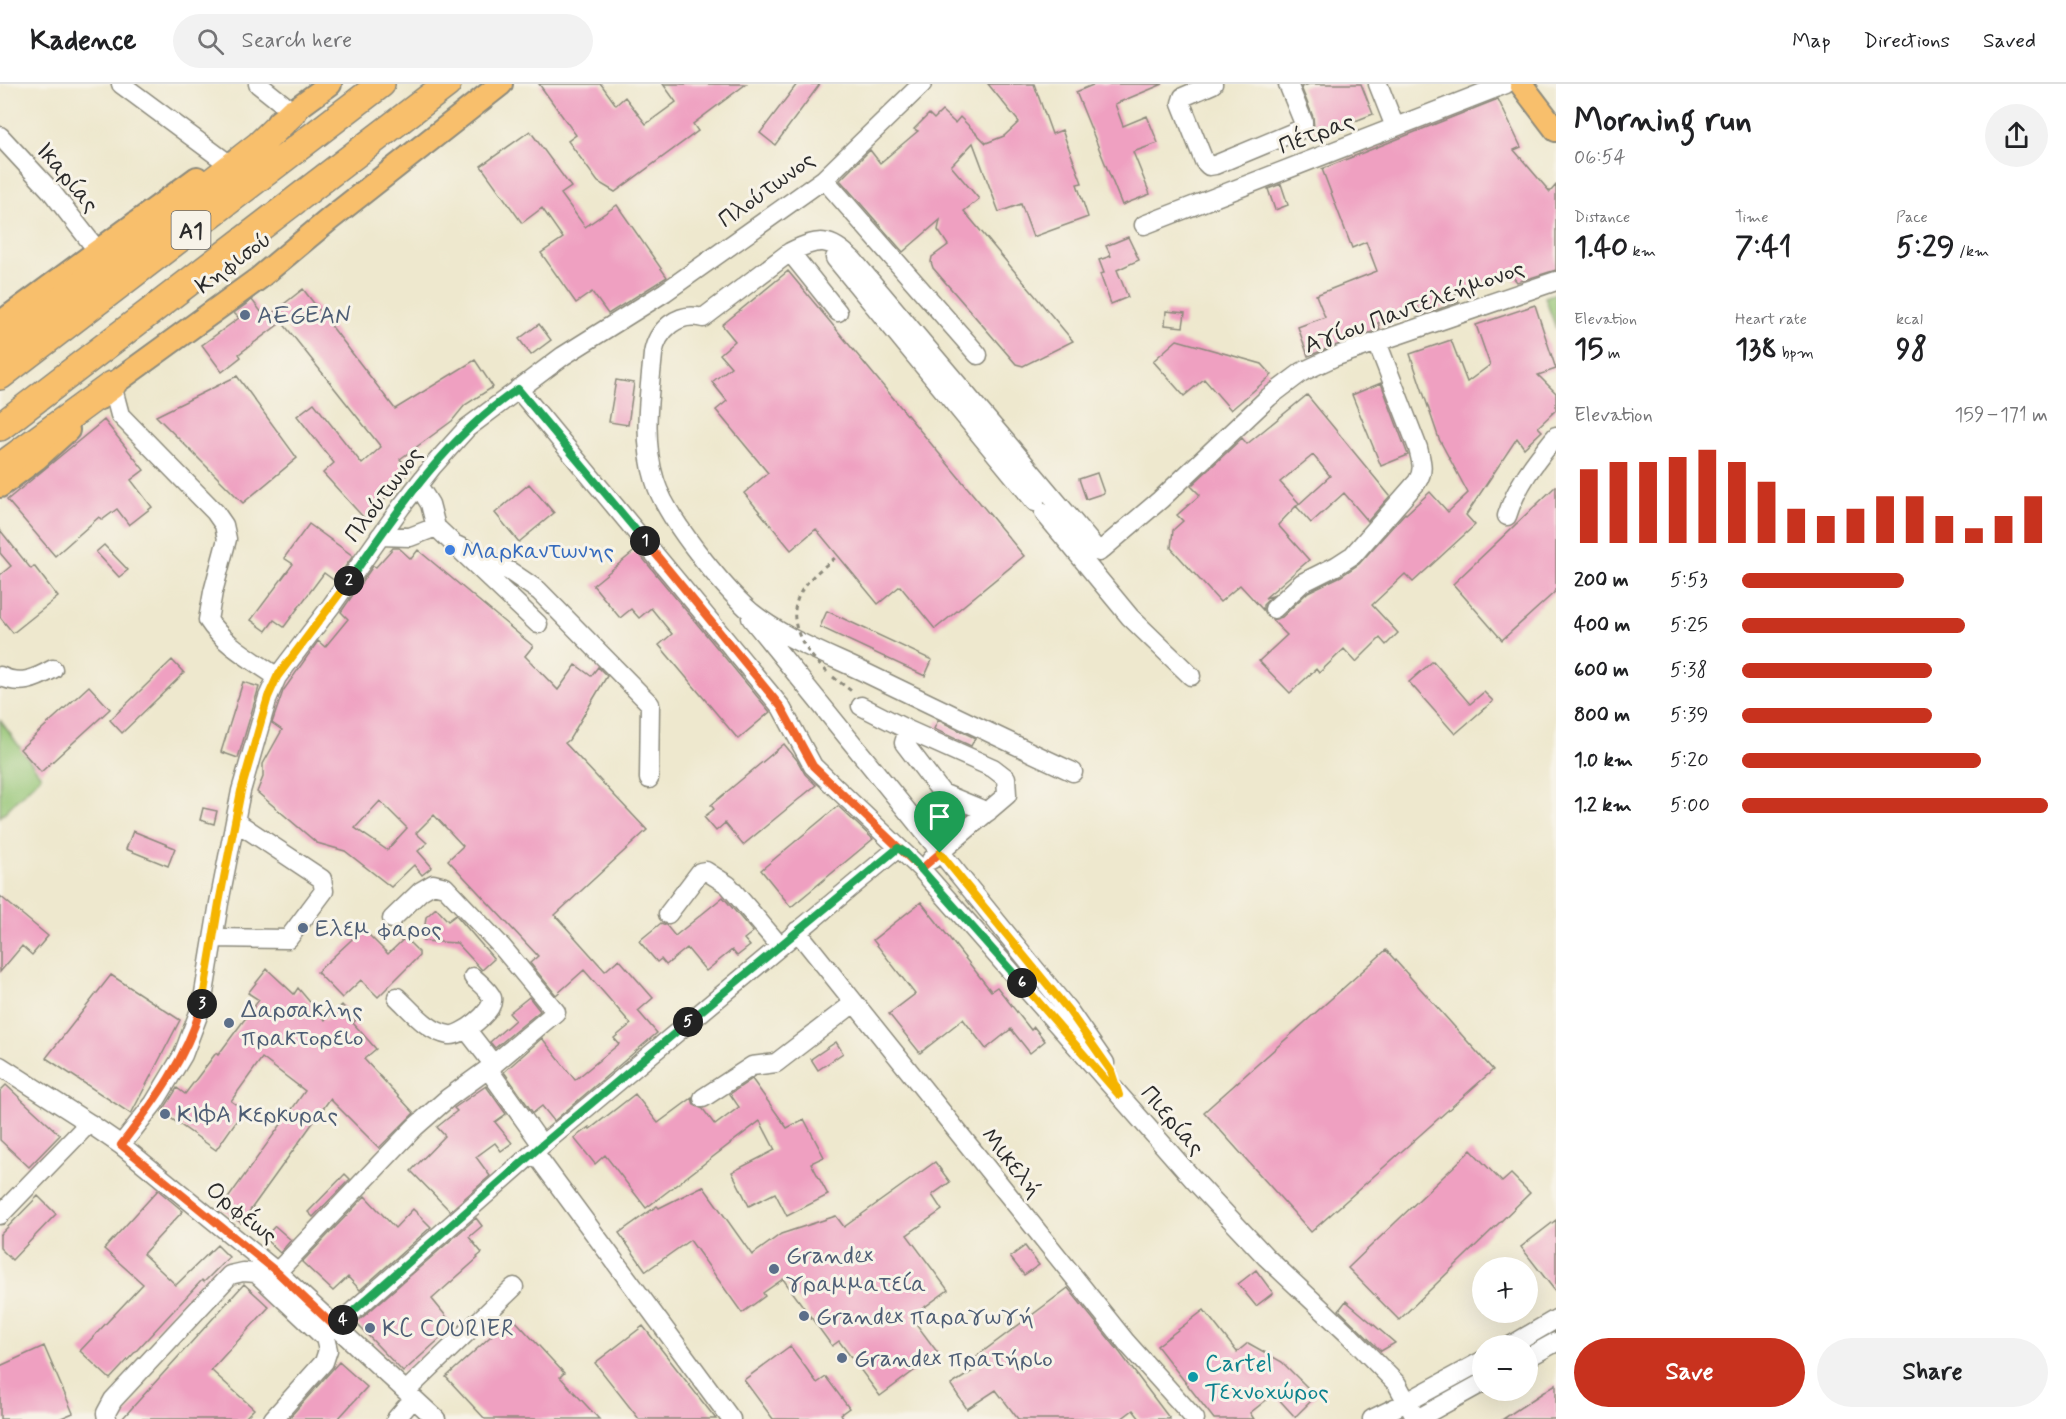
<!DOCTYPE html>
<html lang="en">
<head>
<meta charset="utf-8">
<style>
	body { margin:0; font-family:Mynerve,sans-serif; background:#f2f2f2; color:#202124; height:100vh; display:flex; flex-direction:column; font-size:22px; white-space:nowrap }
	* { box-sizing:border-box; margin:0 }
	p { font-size:20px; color:#757577 }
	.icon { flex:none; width:33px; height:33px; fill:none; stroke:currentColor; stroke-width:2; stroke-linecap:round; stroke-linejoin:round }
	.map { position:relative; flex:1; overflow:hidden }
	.drawer { display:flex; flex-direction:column; background:#fff; width:510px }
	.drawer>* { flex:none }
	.buttons { position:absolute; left:1472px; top:1173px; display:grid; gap:12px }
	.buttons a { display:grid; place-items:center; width:66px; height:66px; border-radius:50%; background:#fff; box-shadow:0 6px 24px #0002; font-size:30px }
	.pin { position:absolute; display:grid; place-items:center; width:51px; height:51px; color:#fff; margin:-62px -26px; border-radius:50% 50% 50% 0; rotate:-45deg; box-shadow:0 0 6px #0007 }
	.pin .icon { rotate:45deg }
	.km { position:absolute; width:30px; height:30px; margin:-15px; border-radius:50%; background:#222; color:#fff; font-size:16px; line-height:30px; text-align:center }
	.round { display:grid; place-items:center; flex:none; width:63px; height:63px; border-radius:32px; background:#f2f2f2 }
	.summary { display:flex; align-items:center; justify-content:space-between; height:102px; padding:0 18px }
	h1 { font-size:33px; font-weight:700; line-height:45px }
	.metrics { display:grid; grid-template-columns:repeat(3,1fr); gap:9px; height:102px; padding:6px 18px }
	.metrics div { display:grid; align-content:center }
	.metrics b { font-size:30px; font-weight:700 }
	.metrics small { font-size:16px; font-weight:400 }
	.metrics p { font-size:16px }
	.chart { height:168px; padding:12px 18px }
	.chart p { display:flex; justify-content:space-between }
	.chart svg { width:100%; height:108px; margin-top:6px; stroke:#c8321e; stroke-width:6 }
	.primary-button { display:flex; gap:12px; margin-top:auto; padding:12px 18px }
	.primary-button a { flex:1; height:69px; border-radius:36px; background:#c8321e; color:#fff; font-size:24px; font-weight:700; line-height:69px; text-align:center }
	.primary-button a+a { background:#f2f2f2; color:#202124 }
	ul { padding:0 18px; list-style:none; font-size:20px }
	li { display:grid; grid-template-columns:96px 72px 1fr; align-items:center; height:45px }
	li i { height:15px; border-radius:8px; background:#c8321e }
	header { display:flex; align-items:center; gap:36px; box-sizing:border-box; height:84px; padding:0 30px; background:#fff; border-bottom:2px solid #e0e0e0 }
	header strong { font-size:28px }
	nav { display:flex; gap:33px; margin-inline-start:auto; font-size:21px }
	.search { width:420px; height:54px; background:#f2f2f2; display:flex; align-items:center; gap:15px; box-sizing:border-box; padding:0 21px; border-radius:33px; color:#757577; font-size:22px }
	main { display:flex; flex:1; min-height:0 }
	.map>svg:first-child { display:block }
</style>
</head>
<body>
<header>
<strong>Kadence</strong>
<div class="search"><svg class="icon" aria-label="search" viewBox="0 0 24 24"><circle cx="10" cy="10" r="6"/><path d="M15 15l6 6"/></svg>Search here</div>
<nav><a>Map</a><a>Directions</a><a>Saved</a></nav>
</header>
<main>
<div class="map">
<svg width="1556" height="1335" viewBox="0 0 1556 1335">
	<rect width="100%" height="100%" fill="#f7f3e8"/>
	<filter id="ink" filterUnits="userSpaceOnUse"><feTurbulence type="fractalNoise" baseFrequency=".0167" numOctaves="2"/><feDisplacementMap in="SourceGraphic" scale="12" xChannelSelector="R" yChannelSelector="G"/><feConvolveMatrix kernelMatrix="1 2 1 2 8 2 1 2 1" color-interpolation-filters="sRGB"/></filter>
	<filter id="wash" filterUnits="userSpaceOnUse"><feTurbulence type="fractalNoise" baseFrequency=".008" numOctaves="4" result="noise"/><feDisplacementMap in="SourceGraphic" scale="24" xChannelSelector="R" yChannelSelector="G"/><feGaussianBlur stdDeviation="1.35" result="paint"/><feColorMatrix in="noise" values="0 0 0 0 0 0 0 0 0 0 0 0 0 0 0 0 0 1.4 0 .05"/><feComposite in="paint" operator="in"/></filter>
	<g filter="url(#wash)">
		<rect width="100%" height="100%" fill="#eee8ce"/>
		<path fill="#94c575" stroke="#607850" stroke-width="1.5" d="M1556 209V245L1545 213Z
			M0 636 41 692 0 733Z"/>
		<g id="blocks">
			<path fill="#efa0c1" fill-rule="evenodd" d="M539 0H601L616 21 625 13 646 40 676 18 663 0H746L693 40 698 47 615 108 598 98 568 57 576 51Z
				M797 0H820L775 61 760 49Z
				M988 0H1034L1052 50 1062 46 1082 99 1077 100 1088 133 1033 153 1021 120 999 128 973 59 951 82 979 115 964 127 1073 257 1023 282 1016 280 933 184 931 178 932 173 948 161 938 146 940 136 903 168 840 96 870 66 880 79 918 47 914 45 929 30 934 35 942 27 955 39 960 33 986 59 1004 52 1019 38Z
				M1095 0H1163L1115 20 1123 42 1147 32 1158 59 1133 68 1150 110 1122 121 1076 8Z
				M1309 0H1361L1373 30 1317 52 1314 44 1313 33 1301 3Z
				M1498 15 1521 63 1514 66 1550 108 1556 101V186L1517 198 1509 188 1455 209 1459 218 1422 231 1418 223 1378 239 1380 245 1308 272 1298 243 1325 233 1316 211 1377 187 1366 158 1352 164 1322 85Z
				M530 47 571 103 561 110 585 143 617 121 667 193 608 230 592 208 576 219 541 169 563 154 542 124 522 139 481 82Z
				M1281 100 1288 121 1275 126 1268 105Z
				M1128 153 1139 176 1117 186 1128 213 1111 220 1100 190 1104 189 1099 176 1111 172 1106 162Z
				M788 187 1024 472 935 545 900 502 878 520 816 445 791 466 744 409 768 389 716 326 727 317 712 298 731 283 720 270 735 257 722 241Z
				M303 205 395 325 475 276 493 303 465 321 452 337 400 375 411 387 387 408 390 410 364 434 323 389 334 379 297 332 314 319 362 380 381 363 282 238 239 270 241 273 222 288 202 261 239 234 234 229 252 216 266 234Z
				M1535 221 1556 285 1538 291 1556 309V326L1538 343 1542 347 1524 364 1517 354 1466 431 1475 441 1413 498 1405 490 1372 521 1398 549 1386 561 1380 554 1356 578 1344 565 1319 589 1316 585 1290 609 1259 577 1287 551 1272 536 1282 533 1308 508 1341 492 1359 480 1405 429 1406 430 1430 408 1448 428 1468 409 1439 355 1410 270 1451 256 1467 298 1490 281 1476 241Z
				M1166 227 1185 229 1183 243 1165 241Z
				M539 240 551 256 531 271 519 255Z
				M1177 256 1262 280 1272 291 1231 326 1204 295 1184 312 1153 277Z
				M237 292 297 374 243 419 156 332Z
				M616 296 634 299 628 341 609 338Z
				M1381 299 1408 371 1381 382 1352 311Z
				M1307 311 1390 412 1368 437 1344 409 1311 439 1296 422 1278 441 1309 476 1265 514 1272 512 1263 521V526L1240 501 1220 518 1171 464 1173 446 1183 437 1177 431 1200 411 1191 402 1242 354 1247 360ZM1313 371 1330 392 1297 422 1299 419 1280 398Z
				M104 336 144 386 131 396 152 423 129 441 117 425 102 436 99 433 55 472 7 416Z
				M1097 389 1104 409 1086 415 1079 395Z
				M529 400 554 429 519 458 495 429Z
				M1556 402V507L1502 556 1453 500Z
				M309 440 353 472 335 497 324 489 284 543 274 536 266 547 251 536 293 480 284 474Z
				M0 446 31 485 34 482 58 513 13 549 0 533V491L11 482 0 469Z
				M104 461 128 486 119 493 96 468Z
				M393 464H399L411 475 418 466 533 562 525 572 558 606 576 581 591 592 598 583 607 592 569 656 565 659 647 746 555 831 605 887 619 875 653 914 638 927 657 949 554 1037 542 1022 533 1029 504 988 542 954 575 996 619 960 614 954 631 940 584 886 556 911 530 879 538 872 448 776 463 762 434 731 416 749 427 759 418 767 432 783 422 791 414 781 391 803 345 767 317 759 257 708 263 693V680L282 646 272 639 283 607 318 557 325 563 348 535 341 528 373 482 376 483ZM380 717 407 744 387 766 355 744Z
				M636 466 770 628 738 655 659 561 672 550 651 524 639 534 631 525 620 534 593 501Z
				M827 527 932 576 925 592 820 543Z
				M172 576 184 589 122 649 110 636Z
				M1433 577 1470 620 1484 608 1493 617 1455 650 1409 598Z
				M243 598 259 603 238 674 221 668Z
				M89 602 110 625 41 688 20 665Z
				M938 636 975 654 971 662 934 645Z
				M784 660 797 676 805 690 816 701 743 761 725 739 716 747 704 733 714 725 711 721Z
				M838 722 873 755 791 823 761 786Z
				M203 724 217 727 214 740 200 736Z
				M133 747 175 764 168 782 126 765Z
				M0 812 48 852 32 871 22 862 0 888Z
				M723 813 753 848 744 855 750 862 737 872 732 866 706 887 687 864 666 881 661 875 657 878 639 857 661 839 666 841 675 852Z
				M921 818 991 907 997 903 1031 946 1034 943 1045 957 1030 969 1011 945 986 965 963 935 920 969 889 930 915 910 873 856Z
				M436 824 448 837 456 831 494 875 482 886 457 859 423 857 426 833Z
				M363 845 388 870 405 854 419 868V872L378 913 361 896 342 914 317 888Z
				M1386 866 1493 986 1311 1148 1204 1028Z
				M267 885 294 910 298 904 325 936 342 921 356 936 353 939 376 965 364 975 414 1029 379 1064 330 1015 241 1139 221 1124 305 1007 262 974 231 1017 244 1026 216 1066 162 1028 177 1004 185 1010 216 969 218 971 259 916 248 909Z
				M111 891 180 936 131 1030 46 974Z
				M529 913 540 927 495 964 490 958 515 936 509 929Z
				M836 958 843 969 818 986 811 975Z
				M752 995 787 1044 804 1035 824 1073 811 1079 828 1111 787 1132 775 1109 749 1122 732 1088 775 1066 760 1037 646 1124 605 1071 595 1080 574 1054 589 1043 590 1045 635 1010 658 1039 692 1014 694 1021 703 1025 715 1041 739 1023 730 1010Z
				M6 1001 60 1051 29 1083 0 1056V1007Z
				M486 1002 506 1030 495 1038 512 1059 501 1067 495 1059 476 1073 490 1092 450 1127 411 1087 445 1052 437 1043 457 1027 454 1024Z
				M1471 1066 1502 1098 1511 1090 1530 1109 1399 1236 1348 1184Z
				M935 1078 950 1098 932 1111 942 1126 907 1151 948 1206 911 1233 938 1269 880 1312 839 1257 832 1262 783 1195 763 1209 765 1212 742 1229 690 1156 646 1187 619 1149 657 1122 659 1124 703 1102 752 1171 781 1150 836 1132 844 1143Z
				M345 1090 350 1095 313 1133 308 1128Z
				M158 1106 183 1127 143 1170 176 1201 217 1161 229 1173 204 1198 202 1196 110 1295 80 1267 143 1200 104 1165Z
				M38 1112 56 1130 12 1176 0 1164V1151Z
				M365 1112 395 1144 413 1125 431 1143 360 1206 348 1193 333 1207 302 1178Z
				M476 1134 482 1142 469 1153 482 1169 477 1173 478 1174 432 1215 454 1242 403 1288 356 1239Z
				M1556 1136V1208L1521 1163Z
				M275 1142 291 1156 280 1169 264 1154Z
				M1025 1162 1039 1181 1024 1191 1010 1173Z
				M1256 1186 1273 1209 1256 1222 1238 1200Z
				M244 1200 269 1223 211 1286 254 1325 244 1335H122Z
				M1068 1204 1118 1266 1170 1335H1140L1133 1326 1121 1335H1018L996 1306 967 1325 951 1301 979 1283 973 1275Z
				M1346 1217 1395 1259 1381 1267 1339 1226Z
				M1204 1226 1237 1268 1248 1259 1282 1278 1316 1312 1295 1333 1274 1310 1250 1329 1254 1335H1214L1157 1262Z
				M512 1233 564 1289 560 1293 599 1335H485L446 1293Z
				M643 1242 716 1335H639L595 1279Z
				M44 1262 73 1329 59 1335H0V1282Z
				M790 1262 817 1299 826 1293 849 1324 841 1330 844 1335H773L744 1296Z
				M339 1278 367 1303 338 1335H288Z
				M1556 1300V1335H1503Z"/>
		</g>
	</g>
	<g filter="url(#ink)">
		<use href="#blocks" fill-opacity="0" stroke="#8c8a7c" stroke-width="1.5"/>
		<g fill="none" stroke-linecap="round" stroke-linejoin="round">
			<defs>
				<path id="minor" d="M121 0 222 75
					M258 0 293 28
					M1213 0 1183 13 1181 19 1204 77 1209 82 1215 81 1299 46 1303 43V37L1288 0
					M1378 0 1395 43
					M0 52 51 107 97 166
					M824 95 978 271
					M1144 141 1506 0
					M790 168C819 154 829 153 853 176L1099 468 1160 416 1269 313 1302 288 1334 273 1377 258 1556 197
					M835 174 1035 418
					M838 228 790 168 703 234C678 227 657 246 653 270 649 313 642 355 655 397 666 434 722 502 751 528 784 555 829 571 868 590 936 623 1004 656 1073 688
					M112 301 120 331 215 428 224 441 227 455 213 508 208 536C224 561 253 576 277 593
					M518 305 781 623 813 682 921 785 1193 1095 1266 1173 1347 1249 1397 1300 1416 1335
					M418 401 430 420 436 443 538 540
					M1044 429 1130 533 1191 592
					M1507 432C1517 400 1536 377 1556 352
					M380 452 410 453 436 443
					M456 461 511 488 539 507 650 620 649 695
					M1274 525 1302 499 1336 482 1353 471 1417 398C1425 386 1421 377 1418 364L1377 258
					M751 534 1069 927 1105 979
					M0 592C20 602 35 595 53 585
					M861 622 908 646 993 684 1006 694 1007 711 931 776
					M908 646 904 659 942 709 988 728
					M668 830 700 788 706 787 728 801 780 862
					M797 847 1126 1258 1195 1335
					M213 854 288 855 324 807 322 795 235 737
					M397 913C411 926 428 948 449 951 461 953 495 927 492 914 489 906 478 898 473 893
					M466 945 494 981
					M0 982 89 1039 121 1061 277 1188 436 1335
					M488 985 542 1061
					M703 1014 752 982 776 979 854 919
					M121 1061 154 1019 183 971 202 921 219 819 241 707 268 613 277 593 331 522 401 423 432 383 467 344 563 272 665 208 824 95 922 0
					M534 1068 731 1335
					M0 1131 89 1039
					M277 1188 415 1043 448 1014 488 985 556 928 502 863 445 803 433 800 421 807 392 835
					M335 1243 542 1061 898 764
					M1510 1262 1556 1235
					M1527 1274 1556 1258
					M406 1307 514 1203
					M107 1335 106 1329 113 1316 230 1191 243 1188 256 1189 325 1254 328 1266 324 1278 273 1335
					M396 1335 413 1315
					M1372 1335 1407 1318 1482 1277
					M1417 1335 1482 1299"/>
				<path id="major" d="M1521 0 1556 46
					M278 38 330 0
					M0 239 197 94
					M100 314 112 301 258 195 331 134 501 0
					M0 402 36 375 68 346"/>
				<path id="highway" d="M0 263 259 61 293 28
					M0 292 381 0
					M0 343 447 0
					M0 383 112 301"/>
			</defs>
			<use href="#minor" stroke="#8c8a7c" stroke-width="21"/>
			<use href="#major" stroke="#8c8a7c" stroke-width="26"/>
			<use href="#highway" stroke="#8c8a7c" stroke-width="30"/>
			<path stroke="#8c8a7c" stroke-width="3" stroke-dasharray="4.5 4.5" stroke-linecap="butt" d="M833 593 854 609"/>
			<use href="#minor" stroke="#fff" stroke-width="18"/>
			<use href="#major" stroke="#f8bf6c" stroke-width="22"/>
			<use href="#highway" stroke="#f8bf6c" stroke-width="27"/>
			<path stroke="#8c8a7c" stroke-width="3" stroke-dasharray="4.5 4.5" stroke-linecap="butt" d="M827 588C803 566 782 534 804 503 812 491 824 483 835 474"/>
		</g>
	</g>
	<g fill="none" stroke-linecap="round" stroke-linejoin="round" filter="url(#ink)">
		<defs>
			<path id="split-1" d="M645 457 781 623 813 682 921 785 940 769"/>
			<path id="split-2" d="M349 497C397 427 446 353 518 305L645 457"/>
			<path id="split-3" d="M202 920 219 819 241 707 268 613 277 593 349 497"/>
			<path id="split-4" d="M202 920C187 974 155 1017 121 1061L277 1188 335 1243 343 1236"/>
			<path id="split-5" d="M343 1236 542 1061 688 938"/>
			<path id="split-6" d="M688 938 898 764 906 769 921 785 1022 899"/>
			<path id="split-7" d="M940 769 1069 927 1111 987 1119 1011 1022 899"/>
		</defs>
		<use href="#split-1" stroke="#fff" stroke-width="12"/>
		<use href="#split-2" stroke="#fff" stroke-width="12"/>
		<use href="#split-3" stroke="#fff" stroke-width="12"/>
		<use href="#split-4" stroke="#fff" stroke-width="12"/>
		<use href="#split-5" stroke="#fff" stroke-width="12"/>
		<use href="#split-6" stroke="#fff" stroke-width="12"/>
		<use href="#split-7" stroke="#fff" stroke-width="12"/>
		<use href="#split-1" stroke="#f0652b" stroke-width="8"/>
		<use href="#split-2" stroke="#22a559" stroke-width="8"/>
		<use href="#split-3" stroke="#f5b400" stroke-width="8"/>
		<use href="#split-4" stroke="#f0652b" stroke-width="8"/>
		<use href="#split-5" stroke="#22a559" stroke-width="8"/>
		<use href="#split-6" stroke="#22a559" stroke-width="8"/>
		<use href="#split-7" stroke="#f5b400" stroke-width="8"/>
	</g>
	<g fill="#5c6f8a" stroke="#f7f3e8" stroke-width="2">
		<circle cx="245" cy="231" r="6"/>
		<circle cx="303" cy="844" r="6"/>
		<circle cx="229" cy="939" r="6"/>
		<circle cx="165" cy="1030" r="6"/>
		<circle cx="774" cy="1185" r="6"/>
		<circle cx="804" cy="1232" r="6"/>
		<circle cx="370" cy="1244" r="6"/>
		<circle cx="842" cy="1274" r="6"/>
	</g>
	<circle fill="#3f7fe0" stroke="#f7f3e8" stroke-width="2" cx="450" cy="466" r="6"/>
	<circle fill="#0f9aa8" stroke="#f7f3e8" stroke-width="2" cx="1193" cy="1293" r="6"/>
	<g text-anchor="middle" stroke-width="6" stroke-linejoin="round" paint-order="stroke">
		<rect fill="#f7f3e8" stroke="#686764" stroke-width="1.5" x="171.5" y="127" width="39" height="38" rx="4.5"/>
		<g font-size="22" font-weight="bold" fill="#2b2b2b">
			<text x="191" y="154">Α1</text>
		</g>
		<g font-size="24" fill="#2b2b2b" stroke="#f7f3e8">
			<text transform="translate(1316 49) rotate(-21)" y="8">Πέτρας</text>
			<text transform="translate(68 93) rotate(50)" y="8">Ικαρίας</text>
			<text transform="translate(766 105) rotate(-36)" y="8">Πλούτωνος</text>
			<text transform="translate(233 178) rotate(-37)" y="8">Κηφισού</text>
			<text transform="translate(1414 222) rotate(-20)" y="8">Αγίου Παντελεήμονος</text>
			<text transform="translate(383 410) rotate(-53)" y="8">Πλούτωνος</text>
			<text transform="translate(1173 1036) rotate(49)" y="8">Πιερίας</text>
			<text transform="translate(1012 1078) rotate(51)" y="8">Μικελή</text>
			<text transform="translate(242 1128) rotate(39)" y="8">Ορφέως</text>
		</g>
		<g font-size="24" fill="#4e5e75" stroke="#f7f3e8" text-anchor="start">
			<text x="257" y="239">AEGEAN</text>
			<text x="315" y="852">Ελεμ φαρος</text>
			<text x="241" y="933">Δαρσακλης<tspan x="241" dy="28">πρακτορειο</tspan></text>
			<text x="177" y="1038">ΚΙΦΑ Κερκυρας</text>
			<text x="786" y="1179">Grandex<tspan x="786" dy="28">γραμματεία</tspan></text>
			<text x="816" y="1240">Grandex παραγωγή</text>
			<text x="382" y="1252">KC COURIER</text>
			<text x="854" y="1282">Grandex πρατήριο</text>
		</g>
		<g font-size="24" fill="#366cbe" stroke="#f7f3e8" text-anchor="start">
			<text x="462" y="474">Μαρκαντωνης</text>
		</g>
		<g font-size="24" fill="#0d838f" stroke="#f7f3e8" text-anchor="start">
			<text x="1205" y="1287">Cartel<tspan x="1205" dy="28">Τεχνοχώρος</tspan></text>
		</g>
	</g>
</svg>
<div class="buttons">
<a>+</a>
<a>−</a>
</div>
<div class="pin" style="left:940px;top:769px;background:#1e9e55"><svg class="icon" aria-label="arrive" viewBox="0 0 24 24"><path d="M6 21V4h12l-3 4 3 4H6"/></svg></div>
<b class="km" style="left:645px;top:457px">1</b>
<b class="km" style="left:349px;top:497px">2</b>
<b class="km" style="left:202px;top:920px">3</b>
<b class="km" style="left:343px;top:1236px">4</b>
<b class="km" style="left:688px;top:938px">5</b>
<b class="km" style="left:1022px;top:899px">6</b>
</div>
<section class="drawer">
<div class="summary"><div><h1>Morning run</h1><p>06:54</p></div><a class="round"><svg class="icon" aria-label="share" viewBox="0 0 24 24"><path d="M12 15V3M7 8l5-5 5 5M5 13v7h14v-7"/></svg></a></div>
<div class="metrics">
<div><p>Distance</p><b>1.40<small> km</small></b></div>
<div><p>Time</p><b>7:41</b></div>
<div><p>Pace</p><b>5:29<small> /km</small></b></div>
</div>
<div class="metrics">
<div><p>Elevation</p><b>15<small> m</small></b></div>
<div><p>Heart rate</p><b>138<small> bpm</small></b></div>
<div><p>kcal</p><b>98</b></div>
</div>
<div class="chart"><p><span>Elevation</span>159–171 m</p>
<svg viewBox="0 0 160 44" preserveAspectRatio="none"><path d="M5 44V14M15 44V11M25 44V11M35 44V9M45 44V6M55 44V11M65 44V19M75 44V30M85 44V33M95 44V30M105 44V25M115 44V25M125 44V33M135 44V38M145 44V33M155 44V25"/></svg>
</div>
<ul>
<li><b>200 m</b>5:53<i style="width:53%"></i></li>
<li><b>400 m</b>5:25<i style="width:73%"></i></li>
<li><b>600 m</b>5:38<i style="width:62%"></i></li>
<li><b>800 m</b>5:39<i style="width:62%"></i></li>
<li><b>1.0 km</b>5:20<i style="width:78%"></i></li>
<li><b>1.2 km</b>5:00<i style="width:100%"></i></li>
</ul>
<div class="primary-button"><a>Save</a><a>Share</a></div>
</section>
</main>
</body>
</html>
